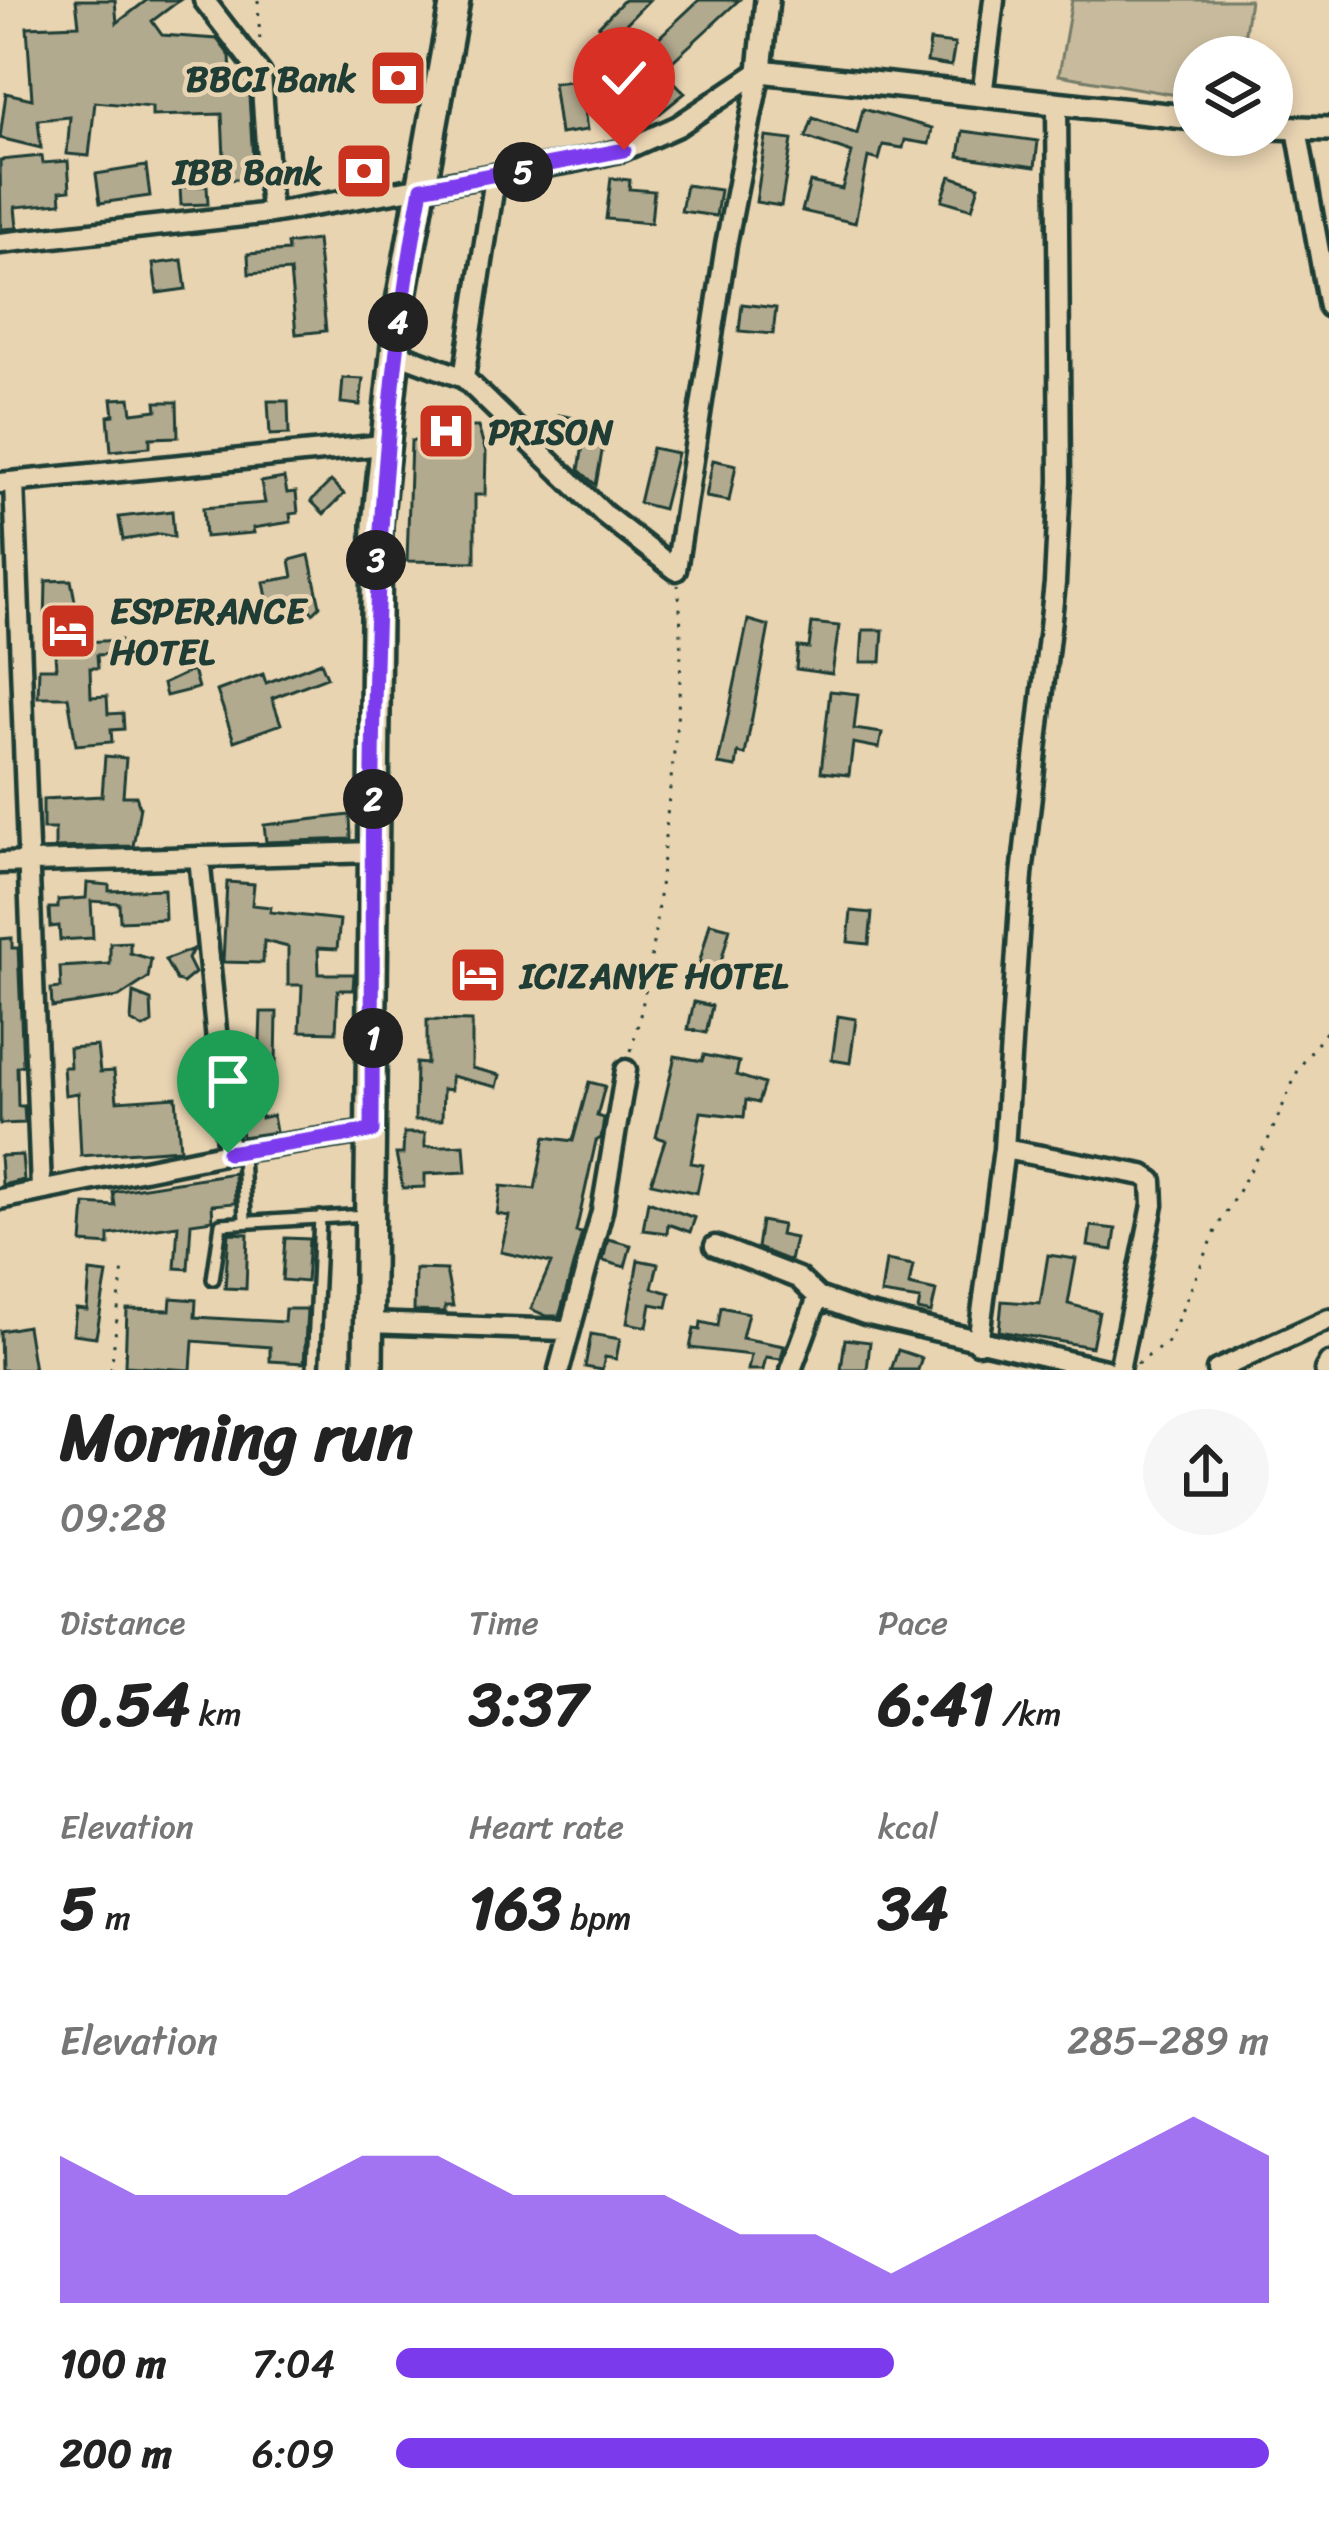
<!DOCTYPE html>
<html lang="en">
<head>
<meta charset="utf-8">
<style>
	body { margin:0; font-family:Sriracha,sans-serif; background:#f6f6f6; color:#222; height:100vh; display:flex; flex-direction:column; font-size:45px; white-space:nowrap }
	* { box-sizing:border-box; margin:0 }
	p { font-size:39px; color:#767676 }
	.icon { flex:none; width:66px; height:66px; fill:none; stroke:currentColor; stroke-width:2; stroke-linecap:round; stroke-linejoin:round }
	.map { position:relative; height:1370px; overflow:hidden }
	.side { display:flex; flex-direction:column; background:#fff; flex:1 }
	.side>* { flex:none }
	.fabs { position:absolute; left:1173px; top:36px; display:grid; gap:24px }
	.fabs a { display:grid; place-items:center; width:120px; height:120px; border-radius:50%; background:#fff; box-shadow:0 6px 18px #0003; font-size:60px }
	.pin { position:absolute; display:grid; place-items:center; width:102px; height:102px; color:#fff; margin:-123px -51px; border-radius:50% 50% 50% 0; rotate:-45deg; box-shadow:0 0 12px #0007 }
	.pin .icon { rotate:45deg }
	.km { position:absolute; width:60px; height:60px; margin:-30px; border-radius:50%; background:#222; color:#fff; font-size:33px; line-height:60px; text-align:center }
	.round { display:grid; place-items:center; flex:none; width:126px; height:126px; border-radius:63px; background:#f6f6f6 }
	.headline { display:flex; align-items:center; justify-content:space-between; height:204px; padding:0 60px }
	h1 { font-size:66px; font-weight:700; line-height:90px }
	.stats { display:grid; grid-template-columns:repeat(3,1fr); gap:18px; height:204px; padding:12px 60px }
	.stats div { display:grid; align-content:center }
	.stats b { font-size:60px; font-weight:700 }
	.stats small { font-size:33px; font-weight:400 }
	.stats p { font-size:33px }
	.chart { height:336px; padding:24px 60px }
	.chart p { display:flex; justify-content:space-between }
	.chart svg { width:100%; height:216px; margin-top:12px; fill:#7c3aed; opacity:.7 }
	ul { padding:0 60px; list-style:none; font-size:39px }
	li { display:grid; grid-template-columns:192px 144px 1fr; align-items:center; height:90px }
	li i { height:30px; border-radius:15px; background:#7c3aed }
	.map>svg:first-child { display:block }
</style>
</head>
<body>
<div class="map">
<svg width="1329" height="1370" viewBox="0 0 1329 1370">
	<rect width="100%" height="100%" fill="#e9d4b2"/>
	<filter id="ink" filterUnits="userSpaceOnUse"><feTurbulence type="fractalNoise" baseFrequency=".00833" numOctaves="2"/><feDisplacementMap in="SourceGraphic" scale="24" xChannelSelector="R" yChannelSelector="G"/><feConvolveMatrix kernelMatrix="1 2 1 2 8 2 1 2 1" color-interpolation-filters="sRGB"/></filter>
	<g filter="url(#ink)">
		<path fill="#c8bb9d" stroke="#747c68" stroke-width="3" d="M1072 0H1250L1241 57H1194V98L1059 75Z"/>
		<path fill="#b2aa8f" stroke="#1f3d34" stroke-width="3" d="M76 0H115L117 23 147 0H180L152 21 162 35 217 39 230 56 231 75 248 79 254 178 225 180 222 114 152 116V107L95 102 89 156 67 154 70 117 38 120 41 148 0 138 6 93 32 99 27 27 79 25Z
			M624 0H649L612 38 599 26Z
			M699 0H739L663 70 685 93 643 127 605 88Z
			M930 41 955 44 951 66 927 62Z
			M580 80 587 130 560 134 553 83Z
			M863 109 932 128 929 144 905 140 903 148 883 145 879 160 868 157 855 223 802 211 810 182 842 189 852 153 806 137 813 118 857 134Z
			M963 131 1038 141 1035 167 959 156Z
			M766 137 792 140 781 206 756 202Z
			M42 156 43 163 68 161 70 190 60 191 61 203 15 207 17 228 1 229 0 160Z
			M146 166 150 196 100 203 96 174Z
			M950 176 979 186 972 209 942 200Z
			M611 178 630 180 629 189 654 191 651 223 606 219Z
			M686 185 720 190 716 216 681 211Z
			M207 186 208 204 181 205 180 187Z
			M317 240 326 331 296 334 290 271 249 274 248 254 288 251 287 244Z
			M182 260 186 289 157 293 153 264Z
			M742 304 776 308 773 334 739 331Z
			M343 378 363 379 360 405 341 403Z
			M130 398 132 413 157 410 156 402H177L178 437 150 438V447L111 451 108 416 114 415 112 399Z
			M268 401H288L289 434 270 435Z
			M559 415 607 424 596 485 579 470 584 439 555 433Z
			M453 427H478L486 452 485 495H475V562L407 561 411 441H454Z
			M652 448 677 453 663 509 639 503Z
			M713 460 736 465 729 501 706 497Z
			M284 478 287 493 296 492 298 513 290 514 291 522 253 528 254 533 205 537 203 508 265 503 261 482Z
			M331 481 344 494 324 514 311 501Z
			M172 511 174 537 160 534 123 540 119 517Z
			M309 555 320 606 313 613 299 598 268 603 264 582 293 577 290 560Z
			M71 580 76 606H84V642L120 640V654L97 655 98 668H90L91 697 107 696 108 714 123 713 124 729 111 730 112 742 76 745 68 697H38L39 668H56L55 653H63L61 625 45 626 46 581Z
			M748 620 769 626 745 755 738 753 736 767 718 764Z
			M812 623 839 626 832 674 796 669 798 647 809 648Z
			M863 630H883L881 662H861Z
			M321 662 327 677 272 698 281 724 234 741 217 691 263 674 266 683Z
			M193 670 198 688 166 696 163 684Z
			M830 691 858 694 854 729 882 733 879 748 853 743 849 775 821 772Z
			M105 756 126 758 123 796H136L140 807 133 846 55 848V829H43V799L102 796Z
			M350 815 351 839 266 842 264 825Z
			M227 882 254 884 252 905 271 907 270 912 340 920 337 949 318 948 319 974H354L353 990H338L336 1032 300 1031 302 985H288V947L264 941 263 963 223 962Z
			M87 883 109 885V891L164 889 165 919 120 921 119 903 91 901 93 938 60 940 59 926 50 927 49 908H58V900L86 898Z
			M851 911 872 913 869 944 848 942Z
			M710 923 730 928 717 977 697 972Z
			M12 938V948H18L23 1065 17 1067 18 1106H24L25 1123 0 1124V939Z
			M130 942V953L151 959 148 978 119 997 52 1007 51 989 61 988 60 967 110 964V943Z
			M193 949 188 959 195 973 183 983 177 981 165 960Z
			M133 993 151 1000 152 1023 143 1028 131 1021Z
			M694 1002 712 1006 706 1033 688 1029Z
			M261 1012H277L276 1063 247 1071 243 1044 260 1041Z
			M838 1016 856 1019 850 1063 832 1060Z
			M427 1020 472 1021V1068L500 1075 497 1087 451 1076V1090L443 1089 442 1120H415L416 1063 427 1064Z
			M97 1046 100 1072 114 1071 117 1101 176 1097 180 1149 81 1156 78 1093 65 1095 63 1067H70L69 1048Z
			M704 1055 739 1062 736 1075 764 1084 758 1103 746 1100 744 1117 701 1112 691 1163 703 1165 697 1193 651 1183 665 1140 656 1137 675 1056 702 1061Z
			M256 1073 261 1118 273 1115 276 1132 242 1137 234 1076Z
			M589 1082 605 1086 597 1116 604 1118 601 1138 596 1141 576 1232 582 1233 561 1310 559 1316H547L531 1309 551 1263 501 1252 509 1216 497 1214 501 1186 535 1189 545 1137 573 1141Z
			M404 1133H425V1147L464 1145 466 1172 425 1174V1187L403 1188 396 1154H403Z
			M22 1155 24 1180 2 1185 0 1156Z
			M234 1173 235 1203 212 1205 213 1220 191 1223 188 1269 175 1268 178 1225 109 1235V1245L82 1243 85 1204 115 1206 113 1192Z
			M648 1201 695 1218 690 1232 668 1224 667 1233 643 1230Z
			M761 1221 782 1225 780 1235 795 1238 790 1261 757 1248Z
			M1091 1226 1116 1229 1113 1250 1088 1246Z
			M229 1233 248 1234 246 1289 225 1288Z
			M285 1238 309 1239 306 1282 282 1280Z
			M608 1239 631 1245 625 1267 603 1261Z
			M1048 1255 1076 1259 1068 1304 1099 1312 1092 1347 999 1331 1002 1301 1040 1304Z
			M638 1260 658 1264 652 1288 670 1293 667 1307 651 1304 647 1327 627 1323Z
			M886 1260 913 1265 909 1285 936 1291 931 1313 918 1310 920 1300 881 1294Z
			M415 1269 446 1270 453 1306H445V1312L414 1311Z
			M90 1272 107 1274 96 1337 73 1334 76 1309 87 1310Z
			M171 1298 196 1300 195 1317 284 1322 285 1309H307L304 1363 270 1361V1347L193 1341 191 1370 125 1366 127 1309 170 1310Z
			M721 1307 748 1313 742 1338 784 1346 781 1359 766 1357 763 1370H748L751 1355 690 1348 694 1329 700 1330 701 1322 718 1326Z
			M27 1326 34 1370H1L0 1331Z
			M591 1334 620 1339 616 1359 605 1357 602 1370 585 1367Z
			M845 1339 870 1342 867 1370H841Z
			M898 1350 922 1358 918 1370H891Z"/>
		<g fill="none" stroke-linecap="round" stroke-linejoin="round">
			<defs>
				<path id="service" d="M242 1153 245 1220
					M213 1279 221 1224 366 1215
					M313 1370 320 1217"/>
				<path id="minor" d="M204 0 261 74 271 213
					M982 96 994 0
					M1297 129 1329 307
					M0 243 271 213 570 162 624 150 678 126 760 71
					M394 352 464 378 604 514 676 570 726 245 760 71
					M464 378 495 178
					M14 482 41 1189
					M0 483 383 445
					M199 857 228 1153
					M0 863 374 852
					M1004 1149 1143 1175 1152 1181 1153 1205 1119 1370
					M0 1199 228 1153 372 1131
					M715 1246 798 1278 818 1297 865 1314 1105 1370
					M369 1323 565 1330
					M978 1343 1004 1149 1022 875 1055 583 1060 481 1057 105
					M559 1370 602 1211 626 1070
					M791 1370 818 1297
					M1217 1370 1329 1319
					M1325 1370 1329 1363"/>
				<path id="tertiary" d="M767 0 760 71 1194 118
					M1272 127 1329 129"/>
				<path id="primary" d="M368 1370 377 525 400 307 455 0"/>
			</defs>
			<use href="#service" stroke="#1f3d34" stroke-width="18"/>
			<use href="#minor" stroke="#1f3d34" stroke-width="27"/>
			<use href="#tertiary" stroke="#1f3d34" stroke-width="30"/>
			<use href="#primary" stroke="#1f3d34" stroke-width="36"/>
			<path stroke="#1f3d34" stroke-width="3" stroke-dasharray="3 9" stroke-linecap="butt" d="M258 0 260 43
				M631 1051C655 965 659 894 668 806 676 733 686 659 678 585
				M1137 1364 1168 1342 1218 1226 1269 1138 1299 1068 1329 1028
				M111 1370 123 1267"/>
			<use href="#service" stroke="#e9d4b2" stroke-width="9"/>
			<use href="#minor" stroke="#e9d4b2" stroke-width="18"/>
			<use href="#tertiary" stroke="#e9d4b2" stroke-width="21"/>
			<use href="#primary" stroke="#e9d4b2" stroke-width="27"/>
		</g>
	</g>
	<g fill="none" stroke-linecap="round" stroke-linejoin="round" filter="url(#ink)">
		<defs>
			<path id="route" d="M228 1153 372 1131C374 814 362 500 422 188L624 150"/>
		</defs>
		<use href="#route" stroke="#fff" stroke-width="24"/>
		<use href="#route" stroke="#7c3aed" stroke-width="15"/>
	</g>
	<defs>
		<symbol id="bank-square" viewBox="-11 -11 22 22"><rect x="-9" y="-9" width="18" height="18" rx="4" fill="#c8321e" stroke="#e9d4b2"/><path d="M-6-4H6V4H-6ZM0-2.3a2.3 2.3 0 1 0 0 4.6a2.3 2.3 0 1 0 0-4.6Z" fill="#fff"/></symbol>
		<symbol id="hospital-square" viewBox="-11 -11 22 22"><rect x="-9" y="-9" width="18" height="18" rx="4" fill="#c8321e" stroke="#e9d4b2"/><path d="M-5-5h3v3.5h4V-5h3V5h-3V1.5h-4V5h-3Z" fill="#fff"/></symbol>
		<symbol id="hotel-square" viewBox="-11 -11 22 22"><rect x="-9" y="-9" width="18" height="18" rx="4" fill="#c8321e" stroke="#e9d4b2"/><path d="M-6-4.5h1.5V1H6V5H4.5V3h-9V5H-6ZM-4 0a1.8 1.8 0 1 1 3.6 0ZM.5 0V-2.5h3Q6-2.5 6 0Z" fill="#fff"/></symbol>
	</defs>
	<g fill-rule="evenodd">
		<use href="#bank-square" x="365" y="45" width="66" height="66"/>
		<use href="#bank-square" x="331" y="138" width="66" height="66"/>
		<use href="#hospital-square" x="413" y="398" width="66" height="66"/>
		<use href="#hotel-square" x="35" y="598" width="66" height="66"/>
		<use href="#hotel-square" x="445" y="942" width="66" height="66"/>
	</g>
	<g text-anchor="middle" stroke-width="9" stroke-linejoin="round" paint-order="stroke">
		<g font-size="36" font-weight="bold" fill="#1f3d34" stroke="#e9d4b2" text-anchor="start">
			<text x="356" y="91" text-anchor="end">BBCI Bank</text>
			<text x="322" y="184" text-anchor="end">IBB Bank</text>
			<text x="488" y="444">PRISON</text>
			<text x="110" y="623">ESPERANCE<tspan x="110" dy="41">HOTEL</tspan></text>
			<text x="520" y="988">ICIZANYE HOTEL</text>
		</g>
	</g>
</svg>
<div class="fabs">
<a><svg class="icon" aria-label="layers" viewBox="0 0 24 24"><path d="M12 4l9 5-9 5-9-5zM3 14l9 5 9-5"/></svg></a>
</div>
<div class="pin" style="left:228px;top:1153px;background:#1e9e55"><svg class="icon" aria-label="arrive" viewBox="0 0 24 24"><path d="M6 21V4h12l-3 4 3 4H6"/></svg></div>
<div class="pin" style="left:624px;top:150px;background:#d93025"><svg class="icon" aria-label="check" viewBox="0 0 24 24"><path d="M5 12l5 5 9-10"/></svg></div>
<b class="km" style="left:373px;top:1038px">1</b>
<b class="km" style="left:373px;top:799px">2</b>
<b class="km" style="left:376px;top:560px">3</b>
<b class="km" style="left:398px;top:322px">4</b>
<b class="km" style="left:523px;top:172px">5</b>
</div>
<section class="side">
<div class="headline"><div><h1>Morning run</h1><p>09:28</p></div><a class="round"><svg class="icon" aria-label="share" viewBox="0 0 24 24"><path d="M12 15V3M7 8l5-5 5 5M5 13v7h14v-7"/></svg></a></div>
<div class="stats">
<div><p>Distance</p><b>0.54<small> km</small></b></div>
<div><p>Time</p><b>3:37</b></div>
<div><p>Pace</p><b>6:41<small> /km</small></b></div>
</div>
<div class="stats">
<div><p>Elevation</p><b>5<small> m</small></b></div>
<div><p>Heart rate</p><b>163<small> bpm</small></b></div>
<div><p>kcal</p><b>34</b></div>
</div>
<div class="chart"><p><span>Elevation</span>285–289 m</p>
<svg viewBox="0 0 160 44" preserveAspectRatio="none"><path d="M0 44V14L10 22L20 22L30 22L40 14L50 14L60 22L70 22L80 22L90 30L100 30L110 38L120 30L130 22L140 14L150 6L160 14V44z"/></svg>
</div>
<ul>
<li><b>100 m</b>7:04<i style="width:57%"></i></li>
<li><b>200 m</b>6:09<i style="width:100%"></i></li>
</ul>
</section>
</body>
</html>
